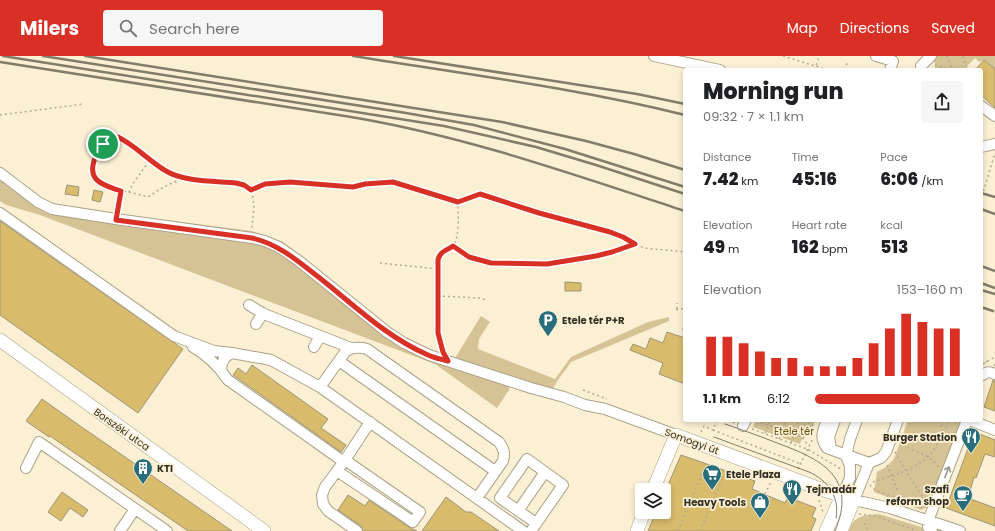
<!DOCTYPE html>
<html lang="en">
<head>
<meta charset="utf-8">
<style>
	body { margin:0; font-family:Poppins,sans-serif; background:#f6f6f6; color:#202124; height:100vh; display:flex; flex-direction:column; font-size:15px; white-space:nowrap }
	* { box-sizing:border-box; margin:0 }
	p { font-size:13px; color:#757577 }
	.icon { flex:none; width:22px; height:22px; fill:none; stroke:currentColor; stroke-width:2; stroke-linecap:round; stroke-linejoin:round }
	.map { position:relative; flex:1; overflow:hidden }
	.drawer { position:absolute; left:683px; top:12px; width:300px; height:354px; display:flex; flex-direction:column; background:#fff; border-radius:4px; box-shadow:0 2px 6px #0003 }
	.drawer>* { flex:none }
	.fabs { position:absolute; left:635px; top:427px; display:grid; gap:8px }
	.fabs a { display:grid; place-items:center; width:36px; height:36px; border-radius:4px; background:#fff; box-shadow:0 2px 6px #0003; font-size:20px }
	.pin { position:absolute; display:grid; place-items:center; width:34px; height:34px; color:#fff; margin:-17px; border:2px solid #fff; border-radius:50%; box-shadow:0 1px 4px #0007 }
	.round { display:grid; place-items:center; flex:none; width:42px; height:42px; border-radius:4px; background:#f6f6f6 }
	.head { display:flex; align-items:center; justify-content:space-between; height:68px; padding:0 20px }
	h1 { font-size:22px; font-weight:800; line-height:30px }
	.figures { display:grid; grid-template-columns:repeat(3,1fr); gap:6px; height:68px; padding:4px 20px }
	.figures div { display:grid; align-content:center }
	.figures b { font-size:17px; font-weight:800 }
	.figures small { font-size:11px; font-weight:400 }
	.figures p { font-size:11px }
	.chart { height:112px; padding:8px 20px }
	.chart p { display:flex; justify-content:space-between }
	.chart svg { width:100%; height:72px; margin-top:4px; stroke:#d93025; stroke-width:6 }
	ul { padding:0 20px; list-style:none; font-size:13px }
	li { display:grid; grid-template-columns:64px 48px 1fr; align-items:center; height:30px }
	li i { height:10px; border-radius:5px; background:#d93025 }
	header { display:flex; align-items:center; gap:24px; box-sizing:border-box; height:56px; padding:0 20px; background:#d93025; color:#fff }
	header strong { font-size:19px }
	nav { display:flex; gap:22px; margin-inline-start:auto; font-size:14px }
	.search { width:280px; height:36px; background:#f6f6f6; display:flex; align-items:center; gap:10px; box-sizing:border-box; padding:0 14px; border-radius:4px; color:#757577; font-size:15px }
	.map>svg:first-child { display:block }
</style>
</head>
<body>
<header>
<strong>Milers</strong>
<div class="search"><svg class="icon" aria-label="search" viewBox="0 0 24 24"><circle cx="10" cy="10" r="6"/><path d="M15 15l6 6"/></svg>Search here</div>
<nav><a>Map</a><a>Directions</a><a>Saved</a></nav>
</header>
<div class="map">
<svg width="995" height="475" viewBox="0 0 995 475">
	<rect width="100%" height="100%" fill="#fbf0d4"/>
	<path fill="#d5c395" d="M934 0H995V13L984 4 979 6 975 2 963 14H938L935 12V7L933 4Z
		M0 112 44 146 125 159 252 175 283 186 334 228 389 271 405 282 431 294 455 302 481 260 490 266 479 283 478 293 555 323 571 301 648 266 669 261V265L571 306 558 324 552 334 512 320 509 334 497 352 435 308 40 159 6 149 0 145Z
		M756 364H816C812 373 803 379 800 388L753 371Z
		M908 364H962L928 451 921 454 874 436 877 416 886 411 894 403Z
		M879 458 921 471 927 475H847C855 460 863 459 879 458Z"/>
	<path fill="#d8bb6b" stroke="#9e947a" d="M984 4 995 13V52L981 39V14H975Z
		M67 129 79 131 78 140 65 138Z
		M94 134 103 136 100 146 92 144Z
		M0 165 183 293 138 357 0 259Z
		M565 226 581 227V235H565Z
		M667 276 685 282V328L659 318 663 307 630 294 633 288 646 293 650 282 663 287Z
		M252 309 328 363 321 372 346 389 341 396 233 319 238 312 246 318Z
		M993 324H995V355L984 351Z
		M42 343 73 365 232 475H188L50 380 49 381 26 365Z
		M977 377 995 384V401L985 398 976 422 974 421 968 442 995 452V470L946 452 973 379Z
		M681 399 755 425 752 433 785 447 788 441 816 452 812 461 816 463 811 475H648L656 456H664V438Z
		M62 436 88 454 83 461 70 452 61 465 48 456Z
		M348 439 365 450 369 444 409 471 417 475H363L361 470 338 454Z
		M446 441 466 456H471L499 475H422Z"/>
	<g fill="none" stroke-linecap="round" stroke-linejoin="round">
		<defs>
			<path id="minor" d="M654 0 720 14
				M876 0 893 5 890 14
				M921 10 931 0
				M981 50 995 60
				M981 91 995 88
				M0 117 38 146 52 153 116 163 252 182 265 185 279 191 299 205 387 276 404 287 429 299 531 332 564 341 585 349 605 353 676 379
				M0 157 174 280 214 295 232 297
				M249 249 264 258 351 292
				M256 268 263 257
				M193 291C207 299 219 311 228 324L344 406
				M314 291 320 280
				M339 305 495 415
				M221 314C222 304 224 301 232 297L271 304 320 331 523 475
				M983 319C987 315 990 316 995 318
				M320 331 346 295C353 291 359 291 367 293L499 386C504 393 505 397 503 405L477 442
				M827 364C823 374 819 382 827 392L869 407 881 402 886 396 898 364
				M970 364 995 374
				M743 370 746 364
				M831 392 829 381 835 364
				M869 407 854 444 890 452 960 475
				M26 412 39 386 167 475
				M337 415 413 466 420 456 345 404
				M842 440 850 422V410L846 400 850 383 857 364
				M518 455 545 416
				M120 475 135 453
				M357 475 328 455 323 448 322 439 325 431 345 404 370 366
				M531 475 563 429 527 403 500 442 536 467
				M932 475 928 471V465L967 364"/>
			<path id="major" d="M0 284 264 475
				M653 434 676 379 818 432 854 444 841 475
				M637 475 644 456
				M826 475 842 440"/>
		</defs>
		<use href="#minor" stroke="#aca288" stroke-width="12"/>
		<use href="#major" stroke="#aca288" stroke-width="14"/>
		<path stroke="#b2a993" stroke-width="1.5" stroke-dasharray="2 3" stroke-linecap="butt" d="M783 0 828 14
			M963 0 967 12 965 14
			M935 9 951 14 952 12 947 0
			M815 14 819 0
			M821 14H822
			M845 14 847 7
			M0 59 84 48
			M118 81 145 99 149 105 132 129 129 136C118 135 102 131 95 122 88 112 97 95 104 88 108 83 112 82 118 81Z
			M147 100 167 116 186 122
			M251 134 265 128 290 126 353 131 365 128 393 126 458 146 480 137 539 157 610 176 623 181 635 188
			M129 136 148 141C160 133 172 125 187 123L236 127 244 129 252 136 254 150 252 172
			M982 140 995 97
			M118 155 121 135
			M453 190 469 201 491 207H547L596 200 612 196 635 188 644 192 685 196
			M380 207 438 213
			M438 240 479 242 486 244
			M677 253V247
			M676 254 685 252
			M682 273 685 274
			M442 294 438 277V204C441 193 447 197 453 190 460 181 458 157 458 146
			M981 304 987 306
			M983 308 995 301
			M583 334 607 343
			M728 364 735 367
			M798 364 815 370
			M940 364 943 378
			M950 364 957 367
			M756 365 803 381 808 390
			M752 373 807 393 841 413
			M713 374 801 408
			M701 376 704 370 713 374 717 364
			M765 377 770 364
			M803 381 810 364
			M779 383 786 364
			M900 385C909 397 929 395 939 412
			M791 387 799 364
			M895 396 912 425 926 445
			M887 409 898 435
			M798 413 813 382
			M873 426C896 418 921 413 935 392 941 383 945 373 950 364
			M870 429 875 434 923 452
			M765 438 771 426
			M819 444 823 456
			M859 458 875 460 917 475
			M864 467 868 475
			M678 475 704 413 723 421 700 475"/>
		<use href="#minor" stroke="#fff" stroke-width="10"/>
		<use href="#major" stroke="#fff" stroke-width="13"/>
		<path stroke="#827c6a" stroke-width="1" d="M994 309H995
			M725 368C742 374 760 380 777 387 821 403 858 421 835 475
			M714 381 809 416C827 424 840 440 836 462"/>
		<path stroke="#827c6a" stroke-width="2.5" d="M3 0 444 70 536 91 596 109 685 138
			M43 0 406 57 474 69 565 93 685 131
			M85 0 502 66 586 85 634 98 685 114
			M353 0C464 18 576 32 685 59
			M394 0 637 38 685 48
			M0 6 351 61C465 80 575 119 685 155
			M981 137 995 141
			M981 153 995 158
			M981 210 995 215
			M981 227 995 232
			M981 234 995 238
			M981 251 993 255"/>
	</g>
	<defs><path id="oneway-shaft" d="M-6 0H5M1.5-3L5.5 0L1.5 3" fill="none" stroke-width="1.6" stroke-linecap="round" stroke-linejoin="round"/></defs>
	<use stroke="#999792" href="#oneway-shaft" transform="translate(947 416) rotate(-69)"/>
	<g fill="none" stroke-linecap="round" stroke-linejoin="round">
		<defs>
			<path id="route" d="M118 81C136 90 149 105 166 115 184 126 215 125 236 127L244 129 251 134 265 128 290 126 353 131 365 128 393 126 458 146 480 138 539 157 610 176 623 181 635 188 612 196 596 200 547 208 491 207 469 201 453 190C446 195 440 195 438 204V277L443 296 448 305C441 303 434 302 428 299 388 282 355 250 321 223 299 206 279 188 252 182L116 164 121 135C113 132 102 130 96 123 88 114 96 95 104 88 108 84 112 82 118 81Z"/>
		</defs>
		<use href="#route" stroke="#fff" stroke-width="8"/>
		<use href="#route" stroke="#d93025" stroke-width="5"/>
	</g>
	<defs>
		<symbol id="parking-pin" viewBox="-11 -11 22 30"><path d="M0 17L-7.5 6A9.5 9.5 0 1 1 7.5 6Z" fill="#296e7d" stroke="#fbf0d4"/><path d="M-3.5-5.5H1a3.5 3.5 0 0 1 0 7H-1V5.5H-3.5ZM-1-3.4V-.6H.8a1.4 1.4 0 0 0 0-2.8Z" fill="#fff"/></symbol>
		<symbol id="restaurant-pin" viewBox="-11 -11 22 30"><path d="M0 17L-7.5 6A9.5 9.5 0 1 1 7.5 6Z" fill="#296e7d" stroke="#fbf0d4"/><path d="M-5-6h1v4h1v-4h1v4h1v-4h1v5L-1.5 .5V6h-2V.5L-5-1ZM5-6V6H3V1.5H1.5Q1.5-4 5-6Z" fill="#fff"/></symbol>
		<symbol id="building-pin" viewBox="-11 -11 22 30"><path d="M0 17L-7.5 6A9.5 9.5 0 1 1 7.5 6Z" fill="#296e7d" stroke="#fbf0d4"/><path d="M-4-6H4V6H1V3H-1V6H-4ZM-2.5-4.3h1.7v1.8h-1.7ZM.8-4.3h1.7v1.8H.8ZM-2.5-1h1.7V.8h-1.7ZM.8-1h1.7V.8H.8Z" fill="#fff"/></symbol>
		<symbol id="supermarket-pin" viewBox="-11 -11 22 30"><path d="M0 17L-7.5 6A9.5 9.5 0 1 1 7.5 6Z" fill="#296e7d" stroke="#fbf0d4"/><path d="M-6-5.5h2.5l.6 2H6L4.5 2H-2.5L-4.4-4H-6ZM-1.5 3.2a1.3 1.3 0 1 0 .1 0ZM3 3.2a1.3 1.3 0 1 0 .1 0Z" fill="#fff"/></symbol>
		<symbol id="cafe-pin" viewBox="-11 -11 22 30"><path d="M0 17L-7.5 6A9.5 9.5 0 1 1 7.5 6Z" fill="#296e7d" stroke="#fbf0d4"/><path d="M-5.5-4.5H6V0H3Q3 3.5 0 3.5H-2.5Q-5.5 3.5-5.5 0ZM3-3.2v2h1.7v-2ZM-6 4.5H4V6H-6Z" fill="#fff"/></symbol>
		<symbol id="shop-pin" viewBox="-11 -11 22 30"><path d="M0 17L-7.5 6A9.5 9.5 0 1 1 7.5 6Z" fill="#296e7d" stroke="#fbf0d4"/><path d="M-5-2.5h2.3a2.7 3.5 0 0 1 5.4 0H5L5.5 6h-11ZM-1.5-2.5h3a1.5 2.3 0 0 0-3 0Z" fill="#fff"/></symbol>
	</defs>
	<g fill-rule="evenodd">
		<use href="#parking-pin" x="537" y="253" width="22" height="30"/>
		<use href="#restaurant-pin" x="960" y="370" width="22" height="30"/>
		<use href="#building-pin" x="132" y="401" width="22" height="30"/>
		<use href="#supermarket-pin" x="701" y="407" width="22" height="30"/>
		<use href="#restaurant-pin" x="781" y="422" width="22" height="30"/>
		<use href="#cafe-pin" x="952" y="428" width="22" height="30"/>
		<use href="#shop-pin" x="749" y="435" width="22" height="30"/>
	</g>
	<g text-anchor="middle" stroke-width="3.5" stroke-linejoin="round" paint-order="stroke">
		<g font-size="10" font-weight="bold" fill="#332f24" stroke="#fbf0d4" text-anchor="start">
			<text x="562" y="268">Etele tér P+R</text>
			<text x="957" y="385" text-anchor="end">Burger Station</text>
			<text x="157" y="416">KTI</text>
			<text x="726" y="422">Etele Plaza</text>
			<text x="806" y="437">Tejmadár</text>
			<text x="949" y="437" text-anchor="end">Szafi<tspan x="949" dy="12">reform shop</tspan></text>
			<text x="746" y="450" text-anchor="end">Heavy Tools</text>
		</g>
		<g font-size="10" fill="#332f24" stroke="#fbf0d4">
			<text transform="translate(122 373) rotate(35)" y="4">Borszéki utca</text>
			<text transform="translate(692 385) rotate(20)" y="4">Somogyi út</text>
		</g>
		<g font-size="10" fill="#6a5519" stroke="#fbf0d4">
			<text x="794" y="379">Etele tér</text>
		</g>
	</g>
</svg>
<div class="fabs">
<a><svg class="icon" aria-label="layers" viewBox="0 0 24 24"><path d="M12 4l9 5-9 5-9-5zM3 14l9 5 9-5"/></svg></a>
</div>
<div class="pin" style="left:103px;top:88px;background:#1e9e55"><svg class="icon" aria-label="arrive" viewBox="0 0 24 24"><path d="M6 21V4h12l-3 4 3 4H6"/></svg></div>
<section class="drawer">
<div class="head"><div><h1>Morning run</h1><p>09:32 · 7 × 1.1 km</p></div><a class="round"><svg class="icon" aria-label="share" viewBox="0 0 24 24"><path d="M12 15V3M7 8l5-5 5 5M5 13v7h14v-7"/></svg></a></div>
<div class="figures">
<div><p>Distance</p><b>7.42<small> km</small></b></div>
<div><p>Time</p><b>45:16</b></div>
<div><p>Pace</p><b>6:06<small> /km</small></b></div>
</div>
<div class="figures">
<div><p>Elevation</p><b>49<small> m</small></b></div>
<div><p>Heart rate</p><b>162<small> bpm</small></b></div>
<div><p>kcal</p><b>513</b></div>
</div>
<div class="chart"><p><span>Elevation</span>153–160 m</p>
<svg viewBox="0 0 160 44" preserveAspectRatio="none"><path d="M5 44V20M15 44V20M25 44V24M35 44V29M45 44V33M55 44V33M65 44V38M75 44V38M85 44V38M95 44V33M105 44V24M115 44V15M125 44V6M135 44V11M145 44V15M155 44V15"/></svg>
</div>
<ul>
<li><b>1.1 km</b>6:12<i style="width:71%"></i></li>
</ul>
</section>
</div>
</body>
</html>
